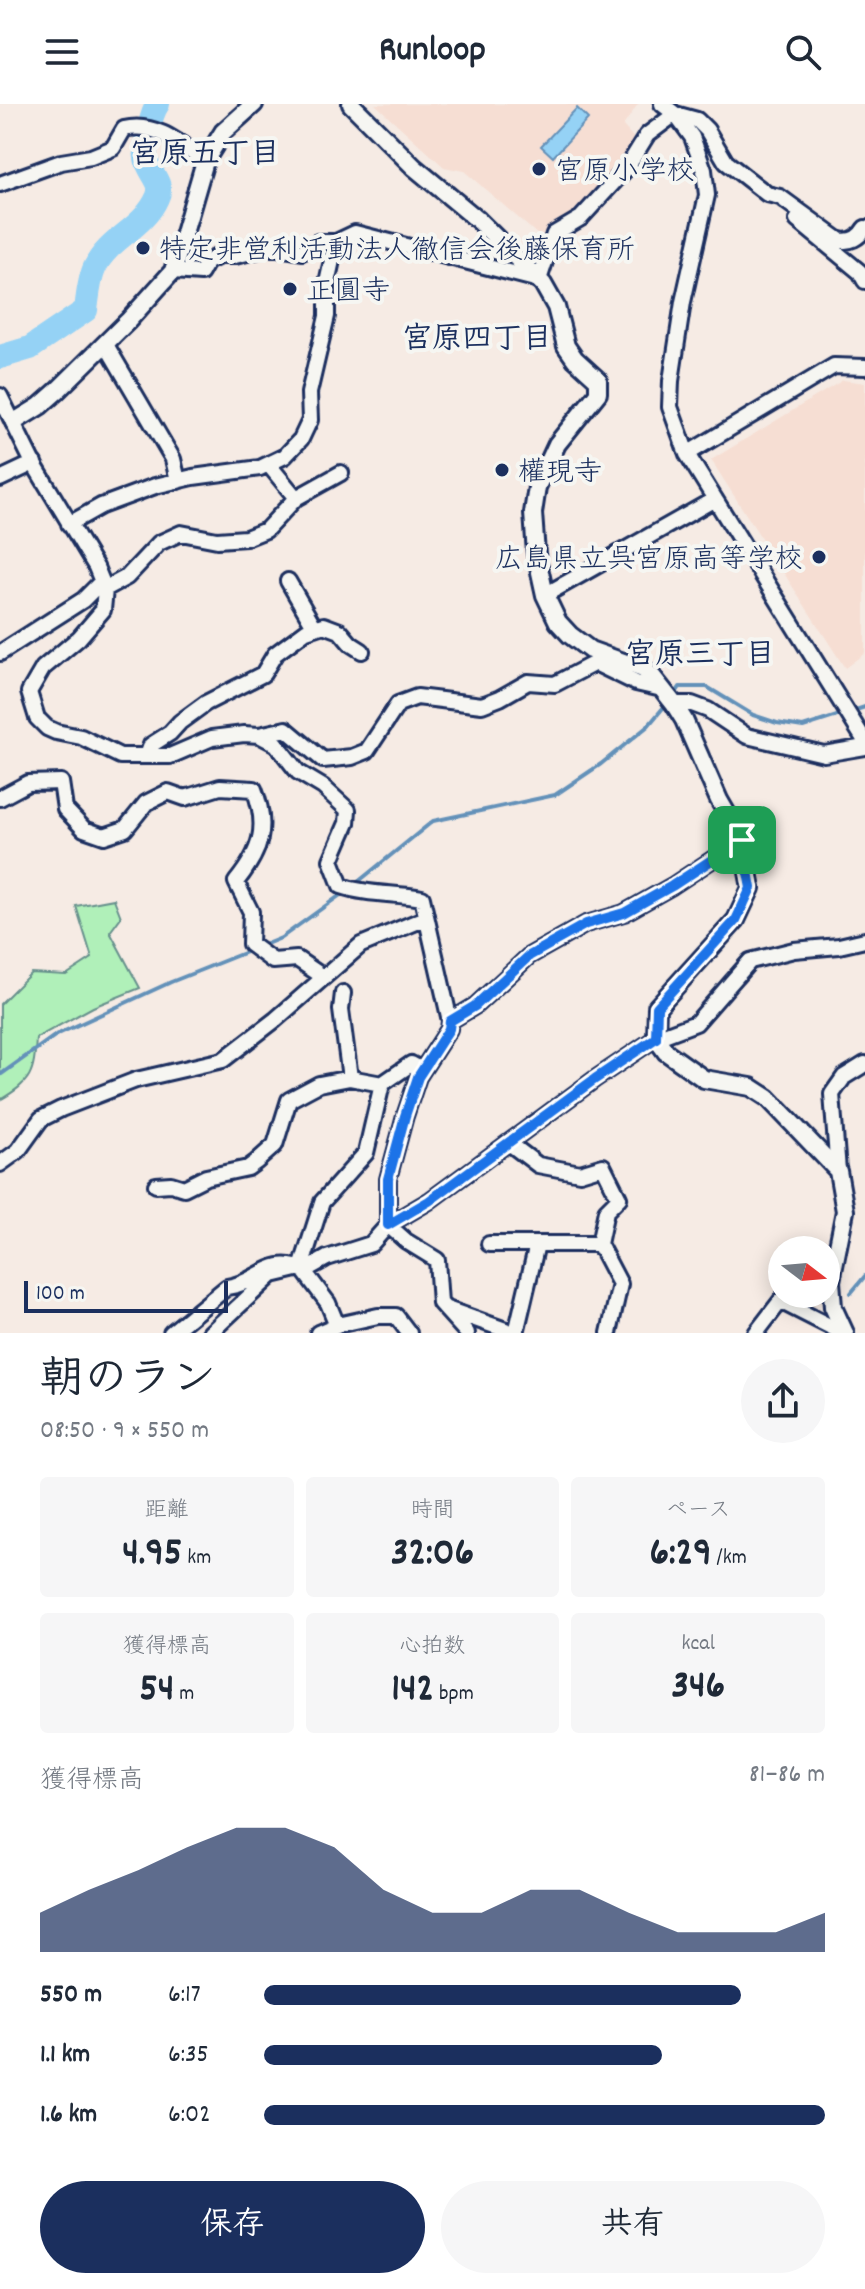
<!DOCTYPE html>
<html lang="ja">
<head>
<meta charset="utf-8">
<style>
	body { margin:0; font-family:Dekko,"Klee One",sans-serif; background:#f6f6f7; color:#1f2937; height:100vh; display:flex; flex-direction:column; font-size:30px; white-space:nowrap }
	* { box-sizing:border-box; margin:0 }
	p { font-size:26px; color:#747a83 }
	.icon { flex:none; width:44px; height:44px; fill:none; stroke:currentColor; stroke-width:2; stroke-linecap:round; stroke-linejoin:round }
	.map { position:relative; height:1229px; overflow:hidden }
	.drawer { display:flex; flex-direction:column; background:#fff; flex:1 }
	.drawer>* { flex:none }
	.needle { width:52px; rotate:106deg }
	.fabs { position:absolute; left:768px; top:1132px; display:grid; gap:16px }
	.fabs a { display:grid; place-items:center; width:72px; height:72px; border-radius:50%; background:#fff; box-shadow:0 4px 20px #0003; font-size:40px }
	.scale { position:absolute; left:24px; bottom:20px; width:204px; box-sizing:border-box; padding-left:8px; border:4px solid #1b2f5e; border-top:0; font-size:22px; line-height:28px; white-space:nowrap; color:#1b2f5e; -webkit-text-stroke:6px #f6f6f2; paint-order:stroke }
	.pin { position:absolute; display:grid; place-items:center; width:68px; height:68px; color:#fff; margin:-34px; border-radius:16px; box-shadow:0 4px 12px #0006 }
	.round { display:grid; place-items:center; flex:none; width:84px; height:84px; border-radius:42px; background:#f6f6f7 }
	.overview { display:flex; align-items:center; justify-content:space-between; height:136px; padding:0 40px }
	h1 { font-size:44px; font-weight:700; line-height:60px }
	.figures { display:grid; grid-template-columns:repeat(3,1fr); gap:12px; height:136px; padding:8px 40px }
	.figures div { display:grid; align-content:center; border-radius:8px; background:#f6f6f7; text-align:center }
	.figures b { font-size:40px; font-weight:700 }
	.figures small { font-size:22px; font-weight:400 }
	.figures p { font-size:22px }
	.chart { height:224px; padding:16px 40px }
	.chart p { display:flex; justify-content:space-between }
	.chart svg { width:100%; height:144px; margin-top:8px; fill:#1b2f5e; opacity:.7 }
	.primary-button { display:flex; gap:16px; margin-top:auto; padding:16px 40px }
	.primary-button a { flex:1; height:92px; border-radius:48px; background:#1b2f5e; color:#fff; font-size:32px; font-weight:700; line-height:92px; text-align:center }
	.primary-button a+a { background:#f6f6f7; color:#1f2937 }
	ul { padding:0 40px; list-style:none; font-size:26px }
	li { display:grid; grid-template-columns:128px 96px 1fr; align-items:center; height:60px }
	li i { height:20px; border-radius:10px; background:#1b2f5e }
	header { display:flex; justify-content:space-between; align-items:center; height:104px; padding:0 40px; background:#fff; font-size:36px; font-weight:700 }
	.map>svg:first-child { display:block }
</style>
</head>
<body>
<header><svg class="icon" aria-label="menu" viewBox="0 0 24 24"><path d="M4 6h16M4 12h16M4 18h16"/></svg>Runloop<svg class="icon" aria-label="search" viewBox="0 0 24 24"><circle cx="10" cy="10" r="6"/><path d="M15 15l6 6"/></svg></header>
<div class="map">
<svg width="865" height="1229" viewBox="0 0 865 1229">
	<rect width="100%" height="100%" fill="#f6ebe4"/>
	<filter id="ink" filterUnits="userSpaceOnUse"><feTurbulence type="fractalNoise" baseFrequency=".0125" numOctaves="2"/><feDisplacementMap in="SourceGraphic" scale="16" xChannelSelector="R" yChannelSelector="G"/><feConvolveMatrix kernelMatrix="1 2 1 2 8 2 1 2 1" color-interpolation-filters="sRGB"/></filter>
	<g filter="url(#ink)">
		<path fill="#f6ded3" d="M375 0H638L623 22 640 41 571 122 538 131 464 67 444 63Z
			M843 276 865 279V549L845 564 711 356Z"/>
		<path fill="#b0f0b9" stroke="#66908c" stroke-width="2" d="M114 795 121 813 110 828 140 884 93 903 36 934C34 970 32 977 0 996V900L31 869 66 871 92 854 76 802Z"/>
		<path fill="#95d2f5" stroke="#6491b9" stroke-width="2" d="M577 4 588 15 553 53 541 42Z"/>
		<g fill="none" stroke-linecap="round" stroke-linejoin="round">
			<path stroke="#6491b9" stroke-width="4" d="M674 592 680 583H707L753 611 777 619 803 623 865 603
				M353 782 433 717 555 691 601 660 648 622 668 598
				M259 843 281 834 346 787
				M0 971 56 931 171 878 251 846
				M851 1189 865 1172"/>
			<path stroke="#95d2f5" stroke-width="24" d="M0 253 30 244 86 206C88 192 89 175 95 163 108 135 144 124 157 94 165 78 148 69 146 54 144 42 151 9 158 0"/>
			<defs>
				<path id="minor" d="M662 0 675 10 692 33 704 66 707 91 683 198 671 277 670 303 687 350 865 637
					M0 80 61 58 91 53 113 44 124 25C155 17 181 40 205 57
					M797 116 860 168 865 177
					M173 167 201 169 207 158 219 152H235L271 143 302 148 318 138H336L355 129 539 176 554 130 581 114 626 65 647 31 675 10 697 16 707 26 726 58 767 90 780 93 839 136C850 139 859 134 865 124
					M105 239 173 355 178 377
					M0 292 32 357 96 463 105 485 103 506 79 534 43 564 29 588 37 614 47 624 56 628 81 633 120 652H170L212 634 244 630 259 631 286 625 323 656 352 653 367 647 398 600 417 593 482 601 500 594 528 578 555 580 595 559 636 579 662 585
					M687 350 834 262 865 263
					M269 361 296 394
					M0 375 34 359
					M69 420 101 402 155 382 193 373 260 364 285 352 301 335 310 316 309 289 327 212V179L336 138
					M288 477 315 524
					M105 485 127 473 159 439 181 429 217 436 246 434 266 426 296 394 341 369
					M545 491 715 395
					M0 549 83 496 102 477
					M674 600H692L708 606 747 632 824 650 865 643
					M259 631 276 640 298 668 323 683 348 706 347 719 331 756 341 782C367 791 395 789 422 794L450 917 449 925 418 973 405 1012 388 1075V1121L406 1137 437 1156 440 1199 467 1229
					M147 652 151 641 170 629 180 618 206 599 263 570 275 550 306 527 324 521 340 527 351 540 362 547
					M0 694 28 679 61 678 65 705 84 725 104 732 125 725 146 699 168 688 185 694 220 683 254 685C269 723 261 747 236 778L251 808 250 840 273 857 297 855 322 872
					M343 889 341 906 350 974
					M450 917 475 902 529 852 586 820 624 809 672 782 742 736
					M509 1039 538 1061 580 1069 603 1062 619 1094 606 1107 599 1140 620 1180 609 1229
					M0 1060 18 1047 41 1015 61 1005 136 976 223 956 275 916 361 841 426 814
					M838 1067 832 990 844 973 865 960
					M156 1081 171 1080 184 1084 206 1073 248 1064 256 1058 275 1041 289 996 319 980 350 974 382 980
					M489 1140H599
					M304 1167 328 1199 337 1221 318 1229
					M782 1198 843 1229
					M447 1205 514 1229
					M337 1221 378 1212H396L409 1229
					M171 1229 227 1183C257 1180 272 1149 304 1167L327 1154 371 1140 388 1121 429 1097 595 975 656 934 696 919 750 857 794 846 839 842 865 836
					M210 1229 272 1171 301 1164 322 1098 366 1049 382 980 411 960 422 966
					M516 1229 537 1140
					M756 1229 786 1190"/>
				<path id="tertiary" d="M351 0 414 63 478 116 543 180 556 203 566 242 575 255 598 276V289L557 340 537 383 533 409 536 450 545 491 558 518 570 531 590 546 643 565 652 572 674 600 684 616 719 696 742 736 751 784 736 816 657 903 656 934 666 948 704 975 751 983 768 994 838 1067 845 1107 831 1177 833 1203 845 1229
					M14 318 40 302 57 287 128 217 173 167 205 57 223 28 254 0"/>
			</defs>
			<use href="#minor" stroke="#1b2f5e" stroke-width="20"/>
			<use href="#tertiary" stroke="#1b2f5e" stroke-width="22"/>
			<use href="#minor" stroke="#f6f6f2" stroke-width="14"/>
			<use href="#tertiary" stroke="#f6f6f2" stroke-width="16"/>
		</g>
	</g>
	<g fill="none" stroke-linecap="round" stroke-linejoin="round" filter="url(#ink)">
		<defs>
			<path id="route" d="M742 736 751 784 736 816 657 903 656 934 595 975 429 1097 388 1121V1075L405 1012 418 973 449 925 450 917 475 902 529 852 586 820 624 809 672 782Z"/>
		</defs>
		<use href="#route" stroke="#fff" stroke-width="16"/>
		<use href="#route" stroke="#1a73e8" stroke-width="10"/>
	</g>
	<g fill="#1b2f5e" stroke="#f6f6f2" stroke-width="3">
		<circle cx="539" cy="65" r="8"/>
		<circle cx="143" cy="144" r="8"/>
		<circle cx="290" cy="185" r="8"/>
		<circle cx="502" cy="366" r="8"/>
		<circle cx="819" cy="453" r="8"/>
	</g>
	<g text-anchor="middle" stroke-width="8" stroke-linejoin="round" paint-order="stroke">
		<g font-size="28" fill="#1b2f5e" stroke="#f6f6f2" text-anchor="start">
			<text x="555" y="75">宮原小学校</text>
			<text x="159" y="154">特定非営利活動法人徹信会後藤保育所</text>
			<text x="306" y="195">正圓寺</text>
			<text x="518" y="376">權現寺</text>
			<text x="803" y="463" text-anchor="end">広島県立呉宮原高等学校</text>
		</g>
		<g font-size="30" font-weight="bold" fill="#1b2f5e" stroke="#f6f6f2">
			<text x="205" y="58">宮原五丁目</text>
			<text x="477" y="243">宮原四丁目</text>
			<text x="700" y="559">宮原三丁目</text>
		</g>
	</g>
</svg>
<div class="fabs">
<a><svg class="needle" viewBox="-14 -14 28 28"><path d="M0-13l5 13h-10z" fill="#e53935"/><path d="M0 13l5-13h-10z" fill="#747a83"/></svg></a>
</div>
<div class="scale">100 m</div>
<div class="pin" style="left:742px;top:736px;background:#1e9e55"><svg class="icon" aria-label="arrive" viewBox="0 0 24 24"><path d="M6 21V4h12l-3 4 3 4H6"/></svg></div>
</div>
<section class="drawer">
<div class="overview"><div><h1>朝のラン</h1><p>08:50 · 9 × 550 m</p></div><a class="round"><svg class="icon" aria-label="share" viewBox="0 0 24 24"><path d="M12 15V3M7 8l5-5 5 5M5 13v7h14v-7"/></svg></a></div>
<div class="figures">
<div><p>距離</p><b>4.95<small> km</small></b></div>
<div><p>時間</p><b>32:06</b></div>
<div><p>ペース</p><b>6:29<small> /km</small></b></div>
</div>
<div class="figures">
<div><p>獲得標高</p><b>54<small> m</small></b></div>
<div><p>心拍数</p><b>142<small> bpm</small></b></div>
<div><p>kcal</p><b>346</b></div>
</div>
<div class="chart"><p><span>獲得標高</span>81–86 m</p>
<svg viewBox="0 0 160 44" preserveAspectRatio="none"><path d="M0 44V32L10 25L20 19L30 12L40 6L50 6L60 12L70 25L80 32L90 32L100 25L110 25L120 32L130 38L140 38L150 38L160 32V44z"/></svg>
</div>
<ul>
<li><b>550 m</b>6:17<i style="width:85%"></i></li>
<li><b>1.1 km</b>6:35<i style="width:71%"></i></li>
<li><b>1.6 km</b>6:02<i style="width:100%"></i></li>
</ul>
<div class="primary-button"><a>保存</a><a>共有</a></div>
</section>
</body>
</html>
